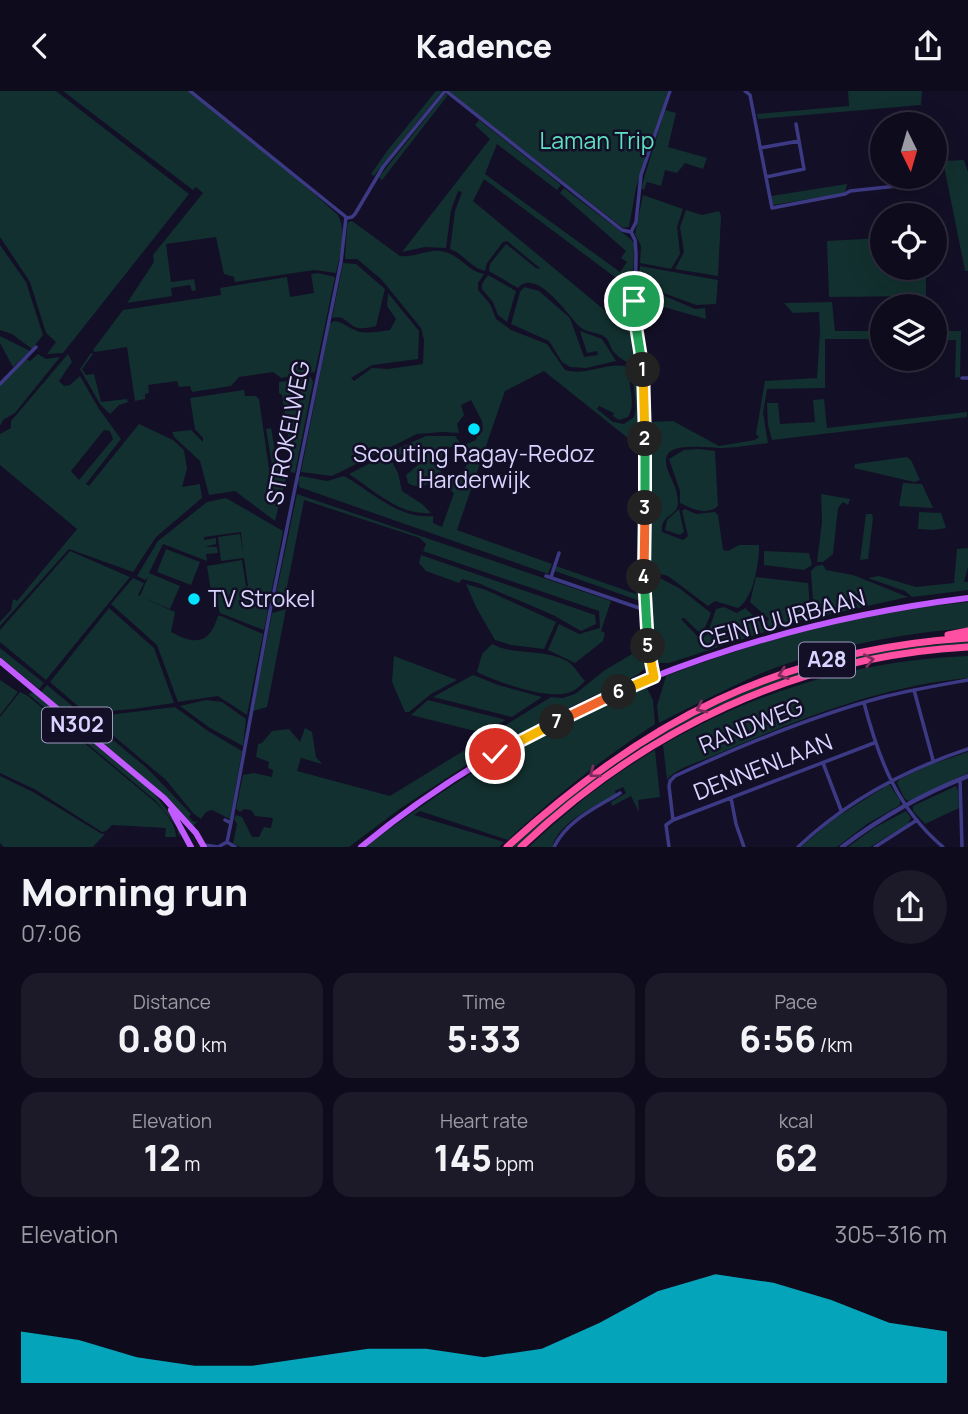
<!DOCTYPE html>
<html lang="en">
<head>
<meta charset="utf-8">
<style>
	body { margin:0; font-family:Manrope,sans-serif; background:#1c1929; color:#f1f3f6; height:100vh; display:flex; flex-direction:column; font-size:26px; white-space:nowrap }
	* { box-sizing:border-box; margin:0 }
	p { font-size:23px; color:#9b9ba3 }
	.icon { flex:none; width:38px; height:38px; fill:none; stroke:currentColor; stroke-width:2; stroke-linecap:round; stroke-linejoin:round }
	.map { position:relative; height:756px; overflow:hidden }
	.details { display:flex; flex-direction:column; background:#0e0b1c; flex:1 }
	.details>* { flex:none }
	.needle { width:46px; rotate:175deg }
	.tools { position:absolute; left:870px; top:21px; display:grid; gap:14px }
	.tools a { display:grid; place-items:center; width:77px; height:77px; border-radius:50%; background:#0e0b1c; box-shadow:0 7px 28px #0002,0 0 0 2px #2e2b3b; font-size:35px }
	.pin { position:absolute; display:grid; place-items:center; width:60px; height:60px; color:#fff; margin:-30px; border:4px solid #fff; border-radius:50%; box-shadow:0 2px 7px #0007 }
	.km { position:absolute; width:35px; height:35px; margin:-18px; border-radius:50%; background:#222; color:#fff; font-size:19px; line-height:35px; text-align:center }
	.round { display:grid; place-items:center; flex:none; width:74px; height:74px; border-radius:37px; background:#1c1929 }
	.overview { display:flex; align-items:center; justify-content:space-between; height:119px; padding:0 21px }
	h1 { font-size:38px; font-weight:800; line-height:52px }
	.figures { display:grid; grid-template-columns:repeat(3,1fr); gap:10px; height:119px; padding:7px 21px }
	.figures div { display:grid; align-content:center; border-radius:18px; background:#1c1929; text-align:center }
	.figures b { font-size:35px; font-weight:800 }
	.figures small { font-size:19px; font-weight:400 }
	.figures p { font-size:19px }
	.chart { height:196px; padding:14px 21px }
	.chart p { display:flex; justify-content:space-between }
	.chart svg { width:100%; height:126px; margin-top:7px; fill:#00e5ff; opacity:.7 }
	header { display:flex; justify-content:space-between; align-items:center; height:91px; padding:0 21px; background:#0e0b1c; font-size:32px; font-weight:800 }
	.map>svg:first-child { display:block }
</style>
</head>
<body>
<header><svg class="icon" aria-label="back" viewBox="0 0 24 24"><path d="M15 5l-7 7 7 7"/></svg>Kadence<svg class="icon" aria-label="share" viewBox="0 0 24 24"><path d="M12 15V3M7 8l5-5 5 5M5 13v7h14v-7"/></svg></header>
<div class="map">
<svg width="968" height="756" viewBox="0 0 968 756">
	<rect width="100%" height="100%" fill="#130f26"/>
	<path fill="#12302f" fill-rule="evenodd" d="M0 0H56L189 103 63 262 47 263 56 251 46 242 30 191 0 146Z
		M63 0H188L294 85 338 124C347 141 340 164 336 182L314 179 235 191 234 186 224 183 216 146 166 153 171 191 194 188 196 199 192 200 190 194 171 197 172 205 127 212 154 171 153 164 203 102 196 96 193 99Z
		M436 0H442L374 85 371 83 387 60Z
		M448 0H668L636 97 629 136 623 137Z
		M848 0H922L921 14 758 28 757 23 849 15Z
		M445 3 448 4 382 89 379 86Z
		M665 19 676 22 668 56 707 67 703 78 685 72 677 82 665 79 661 95 647 91 644 99 641 97Z
		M479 29 561 94 557 99 497 53 485 83 620 181 627 171 621 167 626 160 560 102 564 97 632 149 634 154 633 196 616 187 484 88 473 110 608 222 633 223 641 277C631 273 620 269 613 260 610 256 609 249 605 246 599 241 587 242 580 236 568 225 537 176 518 197L489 180 490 173 506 153 536 177 541 178 507 150 503 151 487 172 485 180C471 177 464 163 450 158L455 120 462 101 458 100 451 119 446 157 425 156 402 161 490 48 475 34Z
		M964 69 968 81V180H965L943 70Z
		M847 93 845 102 773 114 771 105Z
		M643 104 683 118 677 136 680 163 671 178 640 172 641 155 635 143Z
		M686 119 702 124 719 120 721 125 718 185 675 178 684 161 680 136Z
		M352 130 400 165C416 167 430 156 445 161 461 165 469 181 484 183L478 192V199L490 213 496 228 511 239 547 253 565 279C588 286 610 268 631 277 625 293 638 310 628 326L619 329 613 325 614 322 599 315 597 318 613 331 624 333 634 326C639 310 630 293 635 278L641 281 643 511 555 480 556 475 636 503 639 356 544 280 505 300 457 439 552 473 548 483 299 396 298 387 301 385 327 390 344 385C373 401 397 428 433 425V432L442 436 454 402 444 395 447 390C461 386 464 379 471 367L469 360 463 357 464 354 476 349 478 342 483 340 482 330 471 309 461 314 464 324 457 333 459 342 443 341 417 343 332 385 301 381 330 233 334 230C344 231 346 236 355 239 364 244 380 240 390 239L396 228 387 215 388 202 419 240 418 268 372 274 351 287 354 290 372 277 388 278 423 273 424 249 421 237 381 188 357 168H345L347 136 348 131Z
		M882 147V177H910L913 180 926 181V205L829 206 827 150Z
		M0 154 26 191 43 244 32 258 12 243 0 239Z
		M343 172 356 173 385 198 376 235C371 236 364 238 358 237 347 234 345 223 332 227Z
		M640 175 718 189 716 213 696 214 658 200V202L695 218 705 217 706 228 639 209Z
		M318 182 335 186 315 281 281 287 273 281 239 286 231 295 192 301 190 295 179 296 177 290 148 294 149 302 145 303V308L135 310 127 256 95 261 93 259 123 219 221 204 220 197 287 186 290 206 314 202 311 183Z
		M488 184 516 200 507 231 498 224 493 211 482 198V193Z
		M524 196 539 200 570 227 584 266 598 264 597 260 587 262 580 240 602 248 616 270 586 277 570 276 562 271 549 250 511 233 520 201Z
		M832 211 835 240H882V248H825V297L767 298 763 322 768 352C753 354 739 356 724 357 713 358 666 349 666 369 665 381 678 394 678 411 678 426 660 423 662 441L683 449 688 445 682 420 685 418 696 423 715 421 718 424 723 459 728 460 739 454H759C759 471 754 507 738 517L715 510 708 515 668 485 656 482 650 486 649 331 673 330 719 355 755 349 759 346 756 343 765 290 817 287 820 240 819 221 793 222 784 212Z
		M935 240H961L960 286 955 287 956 249H935Z
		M0 245 30 260 13 276 0 252Z
		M91 262 93 263 82 278 86 284 94 283 101 311 127 308 128 311 119 314 110 323 100 313 80 278Z
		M38 263 46 268 60 266 15 322 3 329 0 335V295L26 268 30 270Z
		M68 263 72 271 59 290 64 295 70 294 80 285 99 318 121 348 86 393 89 395 139 333 173 349 184 359 187 378 182 396 200 393 202 407 156 446 133 481 69 458 0 535V531L11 519 13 508 17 510 77 438 0 374V343L11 337V330ZM104 339 110 340 113 348 79 389 71 380Z
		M311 286 313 291 295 382 291 381 289 373 292 371 282 304 279 302V291Z
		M244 299 245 305H256L259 308 270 385H274L266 338 271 337 279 383H287L275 430 235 400 209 404 200 370 175 347 172 341 191 339 203 351V347L195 338 190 307Z
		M824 308 827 337 967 321V326L772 349 768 334 767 312H778L780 333 815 331 813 309Z
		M426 345H455L461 353 448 357 442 363 440 387C430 393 418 399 408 392L406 384 419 373 421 368 414 359 399 364 394 359Z
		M699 358 715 360 718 415C706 425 693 418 680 412V400L669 368 684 359Z
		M388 363 398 382 402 400 422 413 431 422C399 425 374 399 349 383Z
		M907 366 911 369 920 389 914 391 854 377 855 373Z
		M903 392 922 393 933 417 899 415Z
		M297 403 611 510 601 540 605 542 603 550 575 572 548 559 559 533 579 543 600 537 599 520 423 460 426 453 420 447 304 409 284 511 273 517Z
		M821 403 850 408 848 414 843 411 838 417 833 463 823 471H817L822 431Z
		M226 407 283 440 264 539 220 522 214 500H211L207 475 242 469 246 495 243 496 248 495 244 467 221 470 218 446 240 443 243 463 241 441 204 446V449L216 447V453L205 456H217L218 462 206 463 207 470 163 453 149 482 180 495 170 518 141 506 175 521 171 541C195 554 209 554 218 525H221L263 543 247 624 218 605 178 611 157 554 111 513 133 487 144 492 138 504 140 505 148 486 145 489 137 485 158 450 207 411Z
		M679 418 684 441 680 444 665 439 667 429Z
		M919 421 941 422 946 437 933 439 918 438Z
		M866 423H872L873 427 868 468 860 469Z
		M968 457V476L964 491H968V499L912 506 905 500 868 487 879 485 916 496 954 492 957 458Z
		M166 458 200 471 191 494 157 481Z
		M70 460 130 486 46 589 0 551V539Z
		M764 460 809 462 812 474 804 479 764 474Z
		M421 464 592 523 595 524 596 533 581 540 553 524 478 492 462 488 459 492 426 480 419 472Z
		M823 474 826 479 853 484 908 506 814 527 811 480 816 475Z
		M658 486 679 497 711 522 702 544 684 527 681 528 700 548 707 544 716 518 724 516 737 522 745 517 763 534 769 528 750 511 756 486 808 492 811 526 669 572H654L649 494Z
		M466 493 486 499 556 531 544 558 511 554 495 549 476 516Z
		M968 511V537C897 543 820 557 755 585 722 600 690 616 659 632L657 615 666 585C763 548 864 520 968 511Z
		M109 517 154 557 174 612 133 618 86 622 50 591Z
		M286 518 267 616 253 620 272 522Z
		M968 550V553C841 560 715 604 611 677 578 701 548 729 517 756H512L585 691 681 629 765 592 846 567 886 559Z
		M492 553C515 565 543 557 567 570 574 574 579 584 585 590 581 594 576 599 571 601 550 610 497 591 477 581L482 563Z
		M644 556 648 575 637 584 552 625 482 664 401 717 349 756H240L233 753 237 733 234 728 236 724 242 726 252 746H259L264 736 271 737 273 727 255 725 251 719 244 718 240 721 236 718 243 684 254 682 272 686 273 679 268 677 269 671 256 666 258 653 262 652 272 640 289 638 300 651 305 637 312 641 316 666 322 673 301 667 297 680 390 705 551 606 562 607 575 603 605 579Z
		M0 557 44 592 39 598 0 566Z
		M394 565 457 589 431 603 409 621H405L392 591Z
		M968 565V587C880 595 794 630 713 665 700 671 675 677 667 689L663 654C755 600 861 569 968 565Z
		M473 584 498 594 542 606 512 626 433 606Z
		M0 589 18 601 0 624Z
		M47 594 148 678 191 723 189 726 194 731 198 730 193 735 41 601Z
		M646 595 653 609 655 633C602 668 554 706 508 749L420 720 414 724 504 751 499 756H365C452 691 544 632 646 595Z
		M20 601 28 605 155 711C165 721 176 733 176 746H165L166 737 112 734 106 740 102 741 36 699 0 682V626Z
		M34 601 153 701 175 729 181 740 179 746 177 736 156 710 28 603Z
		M206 609 222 611 246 628 243 655 210 637 180 615Z
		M428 609 506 629 486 640 479 641 411 624Z
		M175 616 208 640 242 660 230 728 212 719 206 721 201 728 193 722 166 689 91 626Z
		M655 659 660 706 638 709 639 721 631 705 612 715 611 711 626 702 623 696 615 700 616 703C594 716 560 730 552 756H529C568 719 609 686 655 659Z
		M968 661V682L908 710 904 707 897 692 900 688 929 674Z
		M0 685 33 701 100 742 105 743 93 756H4L0 752Z
		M889 693 900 709V714L867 733 837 756H801L831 730Z
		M956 695 958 700 959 717 925 733 913 720V715Z
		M906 720 911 727 908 733 870 756H848L874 737Z"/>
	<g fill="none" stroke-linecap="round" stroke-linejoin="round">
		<path stroke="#3d3a85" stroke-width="3.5" d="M190 0 346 126 341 171 270 520 231 732 227 751 218 756
			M446 0 622 139 631 141
			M745 0 750 4 772 117 845 103 850 100 897 95
			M760 57 799 50
			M766 86 804 78 796 33
			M347 127 352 126 355 123 383 76 445 0
			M962 287H968
			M0 293 36 256
			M546 485 645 519
			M551 486 559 462
			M654 586 649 570 643 501 644 295 635 229 636 162 635 149 631 141 636 131 641 84 670 0
			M914 599 933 669
			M864 612C879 669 897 717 943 756
			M823 672 841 719
			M960 688 962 756
			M731 707 736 733 744 756
			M225 729 231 732
			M673 729 669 695 670 690 675 685C742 654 812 625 883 606 911 599 940 594 968 589
			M227 751 235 756
			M204 754 218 756
			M554 756C567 729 596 717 620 702
			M669 756 666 734 673 729 874 652
			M798 756C847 710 904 679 968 658
			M875 756 917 729"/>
		<path stroke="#3d3a85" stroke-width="4.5" d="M842 756C881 726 922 703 968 685"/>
		<path stroke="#c25bff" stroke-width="6" d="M0 570 164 707 196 742 204 756
			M171 719 191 756
			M361 756C532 615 749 534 968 507"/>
		<path stroke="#ff4fa3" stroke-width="7" d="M948 544 968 540
			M507 756C644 630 780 559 968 547
			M521 756C644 639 797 565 968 556"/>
	</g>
	<defs><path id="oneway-chevron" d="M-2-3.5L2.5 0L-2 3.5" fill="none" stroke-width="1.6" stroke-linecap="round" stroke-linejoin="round" transform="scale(1.75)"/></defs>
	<g stroke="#7d2c5e">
		<use href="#oneway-chevron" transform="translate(869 569) rotate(-11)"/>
		<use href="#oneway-chevron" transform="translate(783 583) rotate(161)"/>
		<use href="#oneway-chevron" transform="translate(701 617) rotate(154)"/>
		<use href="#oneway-chevron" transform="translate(594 682) rotate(143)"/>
	</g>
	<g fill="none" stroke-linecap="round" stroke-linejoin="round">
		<defs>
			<path id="split-1" d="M634 210 635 229 643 279"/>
			<path id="split-2" d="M643 279 645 348"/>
			<path id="split-3" d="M645 417V348"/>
			<path id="split-4" d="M644 486 645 417"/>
			<path id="split-5" d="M644 486 648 555"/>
			<path id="split-6" d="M619 601 654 586 648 555"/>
			<path id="split-7" d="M557 631 619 601"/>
			<path id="split-8" d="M495 663 557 631"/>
		</defs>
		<use href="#split-1" stroke="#fff" stroke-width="14"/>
		<use href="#split-2" stroke="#fff" stroke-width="14"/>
		<use href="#split-3" stroke="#fff" stroke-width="14"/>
		<use href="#split-4" stroke="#fff" stroke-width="14"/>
		<use href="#split-5" stroke="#fff" stroke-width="14"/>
		<use href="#split-6" stroke="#fff" stroke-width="14"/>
		<use href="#split-7" stroke="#fff" stroke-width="14"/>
		<use href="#split-8" stroke="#fff" stroke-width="14"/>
		<use href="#split-1" stroke="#22a559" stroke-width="9"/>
		<use href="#split-2" stroke="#f5b400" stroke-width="9"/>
		<use href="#split-3" stroke="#22a559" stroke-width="9"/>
		<use href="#split-4" stroke="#f0652b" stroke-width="9"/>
		<use href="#split-5" stroke="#22a559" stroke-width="9"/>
		<use href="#split-6" stroke="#f5b400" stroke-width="9"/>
		<use href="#split-7" stroke="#f0652b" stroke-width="9"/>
		<use href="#split-8" stroke="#f5b400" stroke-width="9"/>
	</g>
	<g fill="#00e5ff" stroke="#130f26" stroke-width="2.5">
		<circle cx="474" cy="338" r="7"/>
		<circle cx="194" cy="508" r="7"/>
	</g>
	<g text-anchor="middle" stroke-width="5" stroke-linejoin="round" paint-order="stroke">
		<g fill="#130f26" stroke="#9e99be" stroke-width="2">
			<rect x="799" y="551.5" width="56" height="35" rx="5"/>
			<rect x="42" y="616.5" width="70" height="35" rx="5"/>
		</g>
		<g font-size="21" font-weight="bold" fill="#d9d4ff">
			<text x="827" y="576">A28</text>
			<text x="77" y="641">N302</text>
		</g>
		<g font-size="23" fill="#5fe0c0" stroke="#130f26">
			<text x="597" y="58">Laman Trip</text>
		</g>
		<g font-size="23" fill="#d9d4ff" stroke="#130f26">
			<text transform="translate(288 342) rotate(-79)" y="8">STROKELWEG</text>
			<text transform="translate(782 528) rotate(-15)" y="8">CEINTUURBAAN</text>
			<text transform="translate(751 635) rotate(-22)" y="8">RANDWEG</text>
			<text transform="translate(763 676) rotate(-21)" y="8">DENNENLAAN</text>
		</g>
		<g font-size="23" fill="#d9d4ff" stroke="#130f26">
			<text x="474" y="371">Scouting Ragay-Redoz<tspan x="474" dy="26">Harderwijk</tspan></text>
			<text x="208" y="516" text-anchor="start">TV Strokel</text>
		</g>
	</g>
</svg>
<div class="tools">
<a><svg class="needle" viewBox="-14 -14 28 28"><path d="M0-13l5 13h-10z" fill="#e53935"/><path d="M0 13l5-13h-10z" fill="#9b9ba3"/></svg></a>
<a><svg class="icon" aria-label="locate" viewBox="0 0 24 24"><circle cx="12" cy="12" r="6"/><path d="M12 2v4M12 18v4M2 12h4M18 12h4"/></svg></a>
<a><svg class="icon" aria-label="layers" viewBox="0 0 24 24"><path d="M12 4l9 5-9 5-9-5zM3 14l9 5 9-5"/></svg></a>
</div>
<div class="pin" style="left:634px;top:210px;background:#1e9e55"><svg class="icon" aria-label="arrive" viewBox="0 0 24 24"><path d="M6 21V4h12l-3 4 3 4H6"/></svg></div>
<div class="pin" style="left:495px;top:663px;background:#d93025"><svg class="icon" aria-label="check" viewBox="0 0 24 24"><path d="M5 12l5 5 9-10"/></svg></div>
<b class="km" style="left:643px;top:279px">1</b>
<b class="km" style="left:645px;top:348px">2</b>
<b class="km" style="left:645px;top:417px">3</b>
<b class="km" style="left:644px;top:486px">4</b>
<b class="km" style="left:648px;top:555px">5</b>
<b class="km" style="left:619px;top:601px">6</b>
<b class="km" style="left:557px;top:631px">7</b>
</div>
<section class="details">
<div class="overview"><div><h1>Morning run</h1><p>07:06</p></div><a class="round"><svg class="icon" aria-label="share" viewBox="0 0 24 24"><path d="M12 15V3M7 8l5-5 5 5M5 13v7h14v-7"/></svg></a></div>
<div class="figures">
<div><p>Distance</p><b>0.80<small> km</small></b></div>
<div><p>Time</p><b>5:33</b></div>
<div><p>Pace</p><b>6:56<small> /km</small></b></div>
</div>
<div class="figures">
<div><p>Elevation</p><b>12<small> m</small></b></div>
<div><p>Heart rate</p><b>145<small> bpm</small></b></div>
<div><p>kcal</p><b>62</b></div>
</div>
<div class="chart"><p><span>Elevation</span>305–316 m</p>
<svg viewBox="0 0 160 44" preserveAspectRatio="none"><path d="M0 44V26L10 29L20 35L30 38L40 38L50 35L60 32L70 32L80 35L90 32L100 23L110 12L120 6L130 9L140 15L150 23L160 26V44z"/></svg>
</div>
</section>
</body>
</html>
